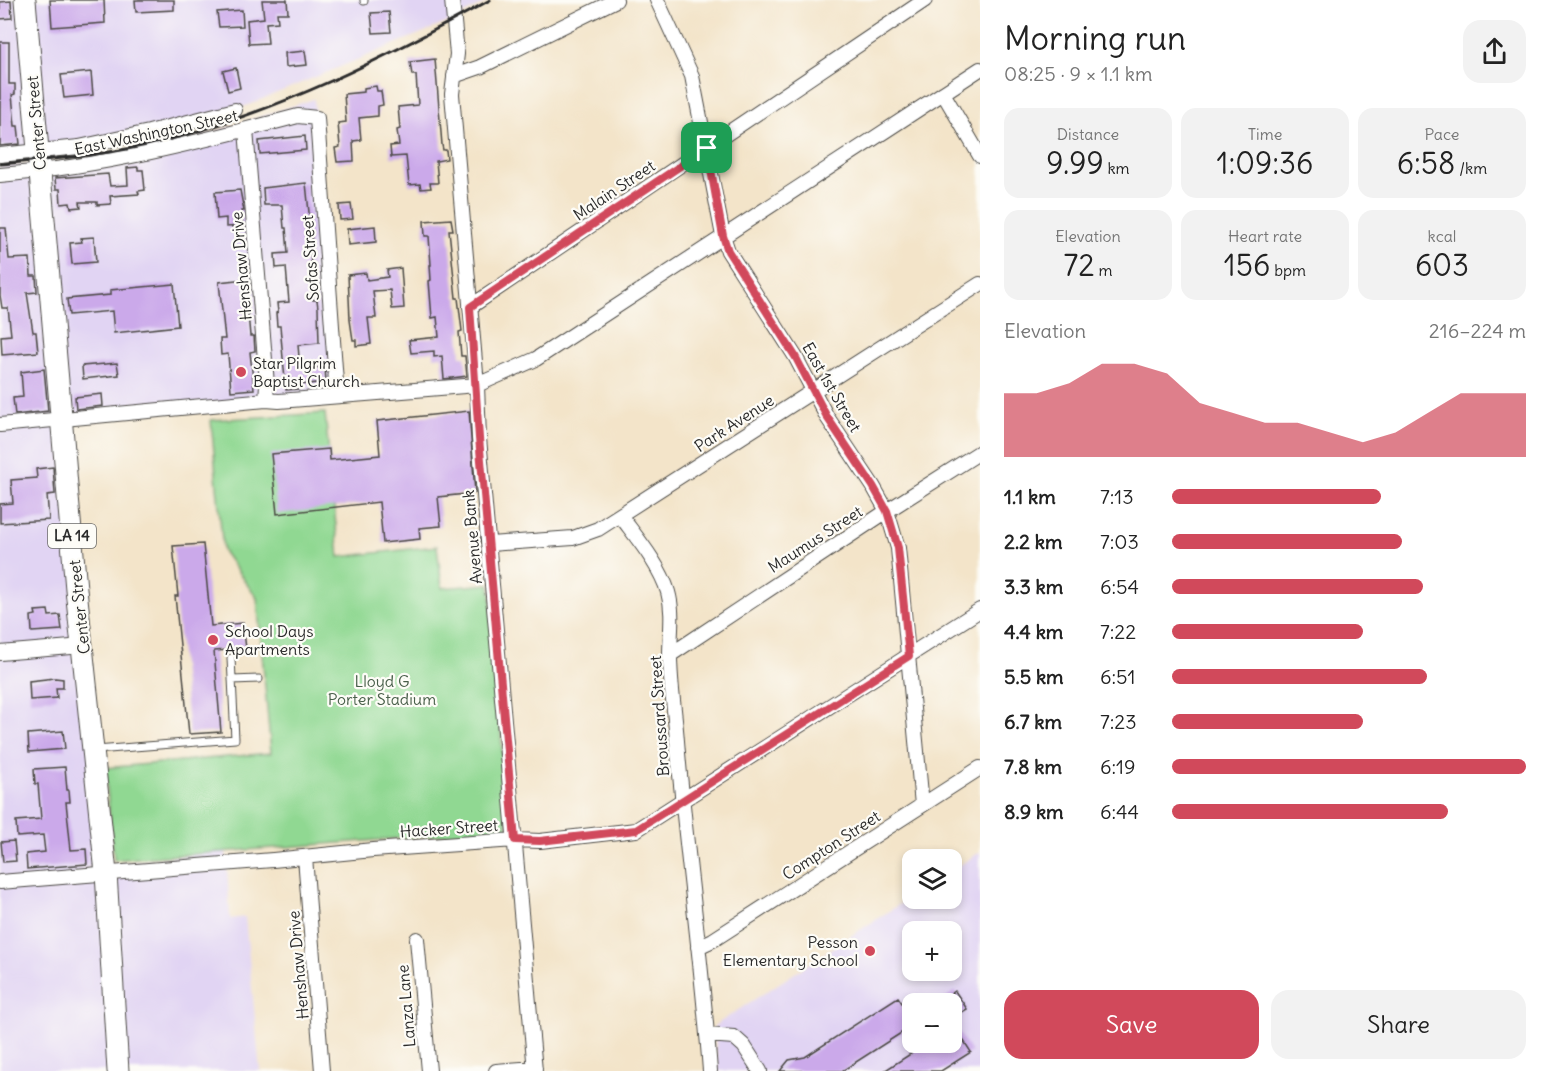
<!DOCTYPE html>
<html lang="en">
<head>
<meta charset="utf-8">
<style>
	body { margin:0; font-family:Delius,sans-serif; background:#f2f2f2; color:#222; height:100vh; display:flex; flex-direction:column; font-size:22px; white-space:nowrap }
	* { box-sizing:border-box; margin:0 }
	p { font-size:20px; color:#767676 }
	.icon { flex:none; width:33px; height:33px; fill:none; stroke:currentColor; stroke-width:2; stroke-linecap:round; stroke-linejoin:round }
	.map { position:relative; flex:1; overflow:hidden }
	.details { display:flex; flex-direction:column; background:#fff; width:570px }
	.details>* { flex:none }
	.controls { position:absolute; left:902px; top:849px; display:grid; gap:12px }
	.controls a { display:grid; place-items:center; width:60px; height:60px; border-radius:12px; background:#fff; box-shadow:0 3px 9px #0003; font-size:30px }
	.pin { position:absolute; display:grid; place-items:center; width:51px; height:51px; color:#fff; margin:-26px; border-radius:12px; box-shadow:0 3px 9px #0006 }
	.round { display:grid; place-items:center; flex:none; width:63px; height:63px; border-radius:18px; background:#f2f2f2 }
	.head { display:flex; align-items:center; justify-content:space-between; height:102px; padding:0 24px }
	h1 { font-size:33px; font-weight:600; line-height:45px }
	.metrics { display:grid; grid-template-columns:repeat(3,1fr); gap:9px; height:102px; padding:6px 24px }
	.metrics div { display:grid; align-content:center; border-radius:15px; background:#f2f2f2; text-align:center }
	.metrics b { font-size:30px; font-weight:600 }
	.metrics small { font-size:16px; font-weight:400 }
	.metrics p { font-size:16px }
	.chart { height:168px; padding:12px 24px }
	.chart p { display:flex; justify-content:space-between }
	.chart svg { width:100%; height:108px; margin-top:6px; fill:#d1495b; opacity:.7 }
	.button { display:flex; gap:12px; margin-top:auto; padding:12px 24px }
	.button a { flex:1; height:69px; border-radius:18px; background:#d1495b; color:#fff; font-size:24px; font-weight:600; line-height:69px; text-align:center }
	.button a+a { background:#f2f2f2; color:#222 }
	ul { padding:0 24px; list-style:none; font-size:20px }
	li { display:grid; grid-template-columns:96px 72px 1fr; align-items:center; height:45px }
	li i { height:15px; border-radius:8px; background:#d1495b }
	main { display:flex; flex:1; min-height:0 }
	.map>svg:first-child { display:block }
</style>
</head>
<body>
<main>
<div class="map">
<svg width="980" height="1071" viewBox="0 0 980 1071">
	<rect width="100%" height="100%" fill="#fdfcf7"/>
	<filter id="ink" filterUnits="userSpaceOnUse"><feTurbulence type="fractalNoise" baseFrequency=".0167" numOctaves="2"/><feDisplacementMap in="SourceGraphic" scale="12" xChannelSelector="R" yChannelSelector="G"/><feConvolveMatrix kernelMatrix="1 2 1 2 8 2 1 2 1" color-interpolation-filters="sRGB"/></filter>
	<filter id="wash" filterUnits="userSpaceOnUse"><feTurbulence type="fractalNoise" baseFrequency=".008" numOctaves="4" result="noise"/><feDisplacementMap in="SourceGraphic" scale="24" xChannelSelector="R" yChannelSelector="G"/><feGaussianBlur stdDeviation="1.35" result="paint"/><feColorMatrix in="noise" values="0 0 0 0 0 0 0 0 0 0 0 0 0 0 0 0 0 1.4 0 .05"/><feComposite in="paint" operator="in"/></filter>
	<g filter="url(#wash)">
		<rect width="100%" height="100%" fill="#f3e4c9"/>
		<path fill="#e1d4f3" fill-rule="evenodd" d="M0 0H490L453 20 236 110 40 161 39 152 0 155Z
			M314 99 337 396 71 420 105 864 69 870 226 851 230 919 245 917 260 1071H0V167L148 154Z
			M980 852V1071H718L714 1026 912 896V898H951V871ZM912 932H951V970H912ZM912 1004H951V1042H912Z"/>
		<path fill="#90d892" stroke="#5e825e" stroke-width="1.5" d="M325 413 339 557 437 546 442 588 490 584 508 830 114 860 105 768 271 753 257 598 223 551 211 420Z"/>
		<g id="blocks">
			<path fill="#cba9ea" d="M50 0H104L105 23 52 27Z
				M135 0H174V10L136 12Z
				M262 0H287L288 13H277L278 22 266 23 268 43 249 44 247 20 264 18Z
				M11 1 12 18 0 19V2Z
				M242 10 243 26 219 27 217 12Z
				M389 12 391 32 373 33 371 13Z
				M0 42H9V84H15V94L12 95 15 126H18L20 144 0 146Z
				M305 51 307 65 286 67 285 53Z
				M435 59 442 145 443 150H446L447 159 436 161 438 183H430L431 188 421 189 420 184 409 185 406 156 391 157 390 146 399 145 397 130 400 129 398 107 418 105 416 75H412L410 62Z
				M236 68 240 88 228 91 223 71Z
				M91 72 93 95 64 98 61 75Z
				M376 86 377 91H381L383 105 378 106V116L359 118 361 140 353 141 354 161 337 162 335 148 340 147 338 123 346 122 344 94 364 92V88Z
				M305 136 306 150 260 154 259 141Z
				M138 167V170H143L145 190 138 191 139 194 110 196 111 204 97 205V202H80L81 207 71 208 70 203 61 204 60 189H56L55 178 108 174 110 186 128 185 127 168Z
				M306 183 312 242H309L312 273H311L313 300H317L318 308 319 343 298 345 300 369 325 367 326 382 299 385V389L286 390 280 326H277L276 313 278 312 277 303 289 302 286 267 276 268 275 254 288 253 286 228H284L282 205H264L263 188Z
				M240 190 244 211H241L243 226 226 227V218L217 219 215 192Z
				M351 204 353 219 340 220 339 205Z
				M451 219 453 230H449L456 298H458L462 331 459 332 461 356H465L467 376 444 379 442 356 434 357V351L411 353 409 340 439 337 437 317 432 318 429 281 431 280 430 265H431L429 236H425L424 221Z
				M375 226 376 242 348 245 347 229Z
				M0 228H6L9 259 30 258 31 276H36L37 292 27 293 33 332H36L38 352 2 355 1 336 11 335 8 308H2L0 295Z
				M94 237 96 262 72 264 70 243 82 242 81 238Z
				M401 268 404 308 392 309 390 290 373 291 376 318H368L371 344 356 346V340H353L350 320 348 275 366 273 367 280 388 277 387 270Z
				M245 279 250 336H254L255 351 250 352 254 389 231 391 228 354 221 355 220 339H225L219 282Z
				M174 284 178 326 114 333 112 311 69 315 67 299 110 295V290Z
				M117 363 119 375 83 379 82 366Z
				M44 369 48 411 15 415 13 398 23 397 21 372Z
				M102 394 103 406 76 409 75 397Z
				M469 411 475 493 438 497 441 526 419 528 420 539 383 543 379 502 277 514 271 454 329 449 330 460 380 455 377 421Z
				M53 467 55 494 47 495 49 520 0 523V504L13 503 11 480 37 478 36 469Z
				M203 544 211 626 243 623 246 649 214 651 221 732 189 734 175 596H178L173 546Z
				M48 610 49 616 60 615 62 630 32 632 31 616 36 615 35 611Z
				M55 678 63 679V688H56L57 698 30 700 29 681Z
				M63 731 65 749 29 752 28 734Z
				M65 767 67 790H69L70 802H66L71 850 86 849 87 864 27 869 26 854 45 852 43 835 17 837 16 821 41 819 38 784H35L34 769Z
				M14 841 16 861 3 862 1 842Z
				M955 991 967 1009 951 1019V1004H936Z
				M898 997 912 1018V1026L842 1071H780L789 1060 805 1057Z
				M951 1021 971 1052 941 1071H884L929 1042H951Z"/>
		</g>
	</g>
	<g filter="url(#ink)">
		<use href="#blocks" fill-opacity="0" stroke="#494743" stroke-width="1.5"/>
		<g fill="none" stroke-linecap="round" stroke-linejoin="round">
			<defs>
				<path id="service" d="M364 0V1
					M232 680 259 679
					M96 750 235 739 231 658"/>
				<path id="minor" d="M452 0 457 54 452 94 477 385 479 438 535 1071
					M657 0 692 76 723 236 728 251 795 356 827 417 873 486 887 511 898 548 922 805
					M454 76 480 67 616 0
					M943 93 980 156
					M246 130 267 384 266 400
					M0 155 79 147 149 132 235 110
					M0 175C102 167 199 142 298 116L317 118 337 396
					M470 307 925 0
					M0 425 266 400 279 401 477 385 536 359 980 69
					M620 515C636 537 660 565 668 592 674 613 670 633 670 655 670 684 675 713 677 741 686 851 702 961 710 1071
					M490 544 573 538 598 529 980 284
					M0 653 83 646
					M670 655 887 511 980 452
					M305 857 322 1071
					M0 882 273 860 373 850 515 840 540 841 636 830 980 610
					M417 939 429 1071
					M698 947 713 940 980 768
					M707 1035 734 1037 744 1046 760 1071
					M496 1071 535 1068"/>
				<path id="primary" d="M25 0 76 589 106 873 118 1071"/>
			</defs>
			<use href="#service" stroke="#494743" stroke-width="9"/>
			<use href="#minor" stroke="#494743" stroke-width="16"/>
			<use href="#primary" stroke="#494743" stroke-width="23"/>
			<use href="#service" stroke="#fff" stroke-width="7"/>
			<use href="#minor" stroke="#fff" stroke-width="14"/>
			<use href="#primary" stroke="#fff" stroke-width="21"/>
			<path stroke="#2b2b2b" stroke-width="3" d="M0 164C54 159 110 155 163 141 278 112 387 57 490 0"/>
		</g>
	</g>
	<g fill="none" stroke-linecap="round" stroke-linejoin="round" filter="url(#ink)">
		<defs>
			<path id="route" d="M707 148 723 236 728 251 795 356 827 417 873 486 887 511 898 548 909 656 636 830 540 841 515 840 479 438 470 307Z"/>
		</defs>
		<use href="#route" stroke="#fff" stroke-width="12"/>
		<use href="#route" stroke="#d1495b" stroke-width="8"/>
	</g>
	<g fill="#d1495b" stroke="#fdfcf7" stroke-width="2">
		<circle cx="241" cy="372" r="6"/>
		<circle cx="213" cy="640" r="6"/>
		<circle cx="870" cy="951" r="6"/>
	</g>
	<g text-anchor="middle" stroke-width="4.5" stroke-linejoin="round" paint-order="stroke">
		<rect fill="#fdfcf7" stroke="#6a6a68" stroke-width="1.5" x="48" y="524" width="48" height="24" rx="4.5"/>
		<g font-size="15" font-weight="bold" fill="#2b2b2b">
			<text x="72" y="541">LA 14</text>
		</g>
		<g font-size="16" fill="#2b2b2b" stroke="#fdfcf7">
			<text transform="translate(36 123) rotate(-95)" y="6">Center Street</text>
			<text transform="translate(156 132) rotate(-12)" y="6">East Washington Street</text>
			<text transform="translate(614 190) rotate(-34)" y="6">Malain Street</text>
			<text transform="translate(310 258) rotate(-94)" y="6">Sofas Street</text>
			<text transform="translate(241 266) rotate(-95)" y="6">Henshaw Drive</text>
			<text transform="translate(832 387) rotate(60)" y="6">East 1st Street</text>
			<text transform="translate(734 423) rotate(-33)" y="6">Park Avenue</text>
			<text transform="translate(472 537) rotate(-95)" y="6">Avenue Bank</text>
			<text transform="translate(815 539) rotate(-33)" y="6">Maumus Street</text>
			<text transform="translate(79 607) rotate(-96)" y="6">Center Street</text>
			<text transform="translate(659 716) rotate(-94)" y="6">Broussard Street</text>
			<text transform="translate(449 828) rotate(-4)" y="6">Hacker Street</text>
			<text transform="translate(831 845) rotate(-33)" y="6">Compton Street</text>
			<text transform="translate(298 965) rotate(-95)" y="6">Henshaw Drive</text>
			<text transform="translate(406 1006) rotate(-95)" y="6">Lanza Lane</text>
		</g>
		<g font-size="16" fill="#2b2b2b" stroke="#fdfcf7" text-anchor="start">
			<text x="253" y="369">Star Pilgrim<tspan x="253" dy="18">Baptist Church</tspan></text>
			<text x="225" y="637">School Days<tspan x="225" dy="18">Apartments</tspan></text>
			<text x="858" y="948" text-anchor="end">Pesson<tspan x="858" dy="18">Elementary School</tspan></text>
		</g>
		<g font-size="16" fill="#495f4a" stroke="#fdfcf7">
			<text x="382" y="687">Lloyd G<tspan x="382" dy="18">Porter Stadium</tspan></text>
		</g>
	</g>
</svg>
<div class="controls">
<a><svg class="icon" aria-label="layers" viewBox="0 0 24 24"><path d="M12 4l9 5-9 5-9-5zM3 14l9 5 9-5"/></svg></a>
<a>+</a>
<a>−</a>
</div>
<div class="pin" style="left:707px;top:148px;background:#1e9e55"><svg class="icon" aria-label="arrive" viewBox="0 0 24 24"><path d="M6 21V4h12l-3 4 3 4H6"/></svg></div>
</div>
<section class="details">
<div class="head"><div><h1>Morning run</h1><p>08:25 · 9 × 1.1 km</p></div><a class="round"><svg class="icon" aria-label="share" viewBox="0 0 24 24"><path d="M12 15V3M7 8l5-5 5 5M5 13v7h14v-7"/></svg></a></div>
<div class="metrics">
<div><p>Distance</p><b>9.99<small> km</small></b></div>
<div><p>Time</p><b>1:09:36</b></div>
<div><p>Pace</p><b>6:58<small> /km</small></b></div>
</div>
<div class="metrics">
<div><p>Elevation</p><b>72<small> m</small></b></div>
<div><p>Heart rate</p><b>156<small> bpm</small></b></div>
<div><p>kcal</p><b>603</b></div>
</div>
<div class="chart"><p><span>Elevation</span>216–224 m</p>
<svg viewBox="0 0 160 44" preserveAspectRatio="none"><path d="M0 44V18L10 18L20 14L30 6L40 6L50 10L60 22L70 26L80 30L90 30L100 34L110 38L120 34L130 26L140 18L150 18L160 18V44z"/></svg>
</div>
<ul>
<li><b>1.1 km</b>7:13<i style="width:59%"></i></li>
<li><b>2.2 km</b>7:03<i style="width:65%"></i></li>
<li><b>3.3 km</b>6:54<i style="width:71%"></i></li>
<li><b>4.4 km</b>7:22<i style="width:54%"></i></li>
<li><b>5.5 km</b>6:51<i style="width:72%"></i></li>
<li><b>6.7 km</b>7:23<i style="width:54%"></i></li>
<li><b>7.8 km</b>6:19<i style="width:100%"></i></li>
<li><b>8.9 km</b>6:44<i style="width:78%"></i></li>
</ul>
<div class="button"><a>Save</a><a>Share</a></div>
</section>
</main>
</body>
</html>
